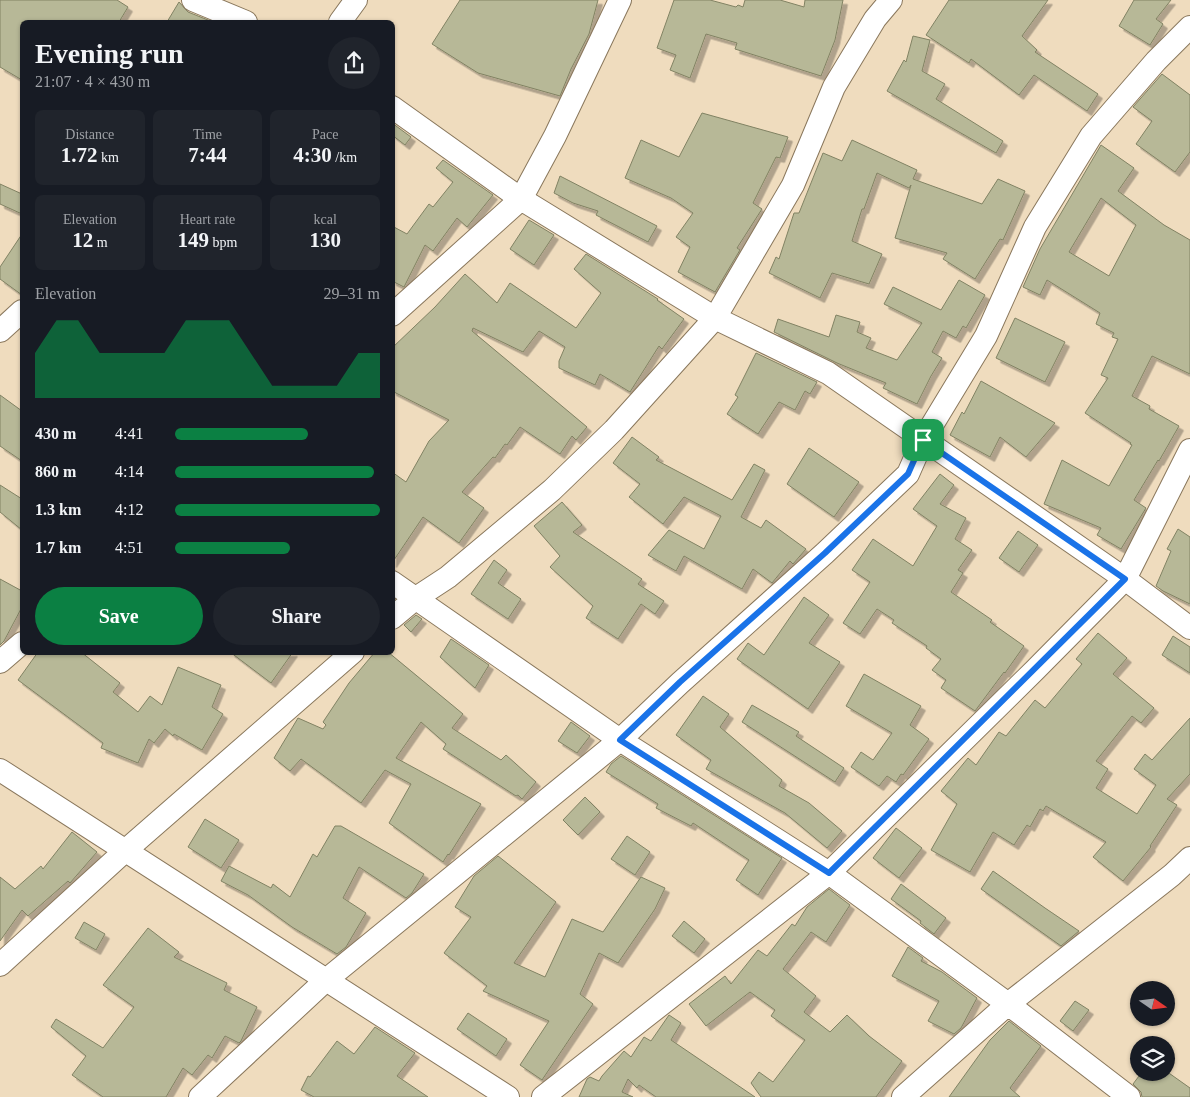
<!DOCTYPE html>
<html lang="en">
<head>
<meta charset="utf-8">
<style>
	body { margin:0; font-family:"Times New Roman",serif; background:#20242c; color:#f1f3f6; height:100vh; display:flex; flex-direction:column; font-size:19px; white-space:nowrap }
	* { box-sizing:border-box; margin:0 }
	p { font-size:16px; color:#9ea1a6 }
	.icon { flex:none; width:28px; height:28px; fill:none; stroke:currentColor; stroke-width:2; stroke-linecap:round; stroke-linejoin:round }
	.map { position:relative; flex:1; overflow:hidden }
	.sheet { position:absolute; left:20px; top:20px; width:375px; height:635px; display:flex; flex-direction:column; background:#171b24; border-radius:8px; box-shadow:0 1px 4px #0004 }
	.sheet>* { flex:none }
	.needle { width:32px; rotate:104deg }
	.fabs { position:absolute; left:1130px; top:981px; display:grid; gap:10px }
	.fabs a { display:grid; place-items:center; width:45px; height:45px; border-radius:50%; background:#171b24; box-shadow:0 1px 4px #0004; font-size:25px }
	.pin { position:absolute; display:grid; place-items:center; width:42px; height:42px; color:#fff; margin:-21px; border-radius:10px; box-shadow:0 2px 8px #0006 }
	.round { display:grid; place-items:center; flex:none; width:52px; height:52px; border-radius:26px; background:#20242c }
	.headline { display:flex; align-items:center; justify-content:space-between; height:85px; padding:0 15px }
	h1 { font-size:28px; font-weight:800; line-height:38px }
	.metrics { display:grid; grid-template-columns:repeat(3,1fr); gap:8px; height:85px; padding:5px 15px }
	.metrics div { display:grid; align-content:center; border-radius:8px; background:#20242c; text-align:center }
	.metrics b { font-size:21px; font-weight:800 }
	.metrics small { font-size:14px; font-weight:400 }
	.metrics p { font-size:14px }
	.chart { height:140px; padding:10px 15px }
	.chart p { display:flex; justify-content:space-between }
	.chart svg { width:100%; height:90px; margin-top:5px; fill:#0b8043; opacity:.7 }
	.cta { display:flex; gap:10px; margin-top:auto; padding:10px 15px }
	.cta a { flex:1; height:58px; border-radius:30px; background:#0b8043; color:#fff; font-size:20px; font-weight:800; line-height:58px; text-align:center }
	.cta a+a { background:#20242c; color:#f1f3f6 }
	ul { padding:0 15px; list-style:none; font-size:16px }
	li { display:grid; grid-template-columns:80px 60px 1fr; align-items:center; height:38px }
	li i { height:12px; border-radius:6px; background:#0b8043 }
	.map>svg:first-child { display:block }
</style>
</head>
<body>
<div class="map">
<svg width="1190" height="1097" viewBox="0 0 1190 1097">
	<defs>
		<filter id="shadow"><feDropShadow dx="4.5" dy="4.5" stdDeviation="0" flood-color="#0004"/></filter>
	</defs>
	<rect width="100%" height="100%" fill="#efdcbe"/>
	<path fill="#b7b897" stroke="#818263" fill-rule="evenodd" filter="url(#shadow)" d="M0 0H117L128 7 119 22H22V80L0 67Z
		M460 0H598L589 34 571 69 560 96 478 73 432 44Z
		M674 0H710L736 7 738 5 743 7 745 0H780L804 7 805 0H843L835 40 821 76 735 49 737 43 706 34 690 78 670 70 676 55 657 48Z
		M949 0H1048L1022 36 1037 50 1035 52 1098 94 1087 111 1034 75 1019 95 971 59 969 63 926 35Z
		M1134 0H1171L1156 19 1163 24 1150 45 1119 26Z
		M179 2 188 12 213 22H167Z
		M913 36 930 40 922 71 945 84 936 99 1003 141 996 153 887 91 904 60 906 62Z
		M1162 74 1190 95V152L1175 172 1136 144 1152 121 1133 107Z
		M702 113 788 137 780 158 776 157 753 203 762 209 737 248 740 250 715 292 678 272 690 247 676 237 693 213 671 198 625 178 641 140 679 157Z
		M392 123 411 137 405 145 392 135Z
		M852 140 917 170 913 179 982 204 998 179 1025 191 1003 240 1000 239 975 279 943 259 947 253 895 238 911 185 909 188 877 173 864 209H862L852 241 882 254 869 284 832 273 820 298 769 273 776 257 779 259 794 213H799L823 153 842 161Z
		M1101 145 1134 168 1118 191 1164 225 1190 240V374L1152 356 1132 396 1150 406 1149 409 1179 426 1159 461 1158 460 1134 500 1146 508 1121 549 1097 535 1101 528 1044 504 1062 460 1109 486 1132 445 1130 444 1131 443 1085 413 1108 378 1101 375 1118 339 1112 337 1114 333 1096 324 1100 313 1047 280 1040 295 1023 287 1040 249ZM1101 198 1136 225 1109 276 1069 252Z
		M443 160 493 195 467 227 457 218 433 251 425 245 404 287 392 281V226L407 234 429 204 433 207 453 182 436 168Z
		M560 176 657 226 648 242 596 215 598 211 573 203 554 193Z
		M0 184 22 194V214L0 204Z
		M529 220 554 235 534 265 510 249Z
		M22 234V295L0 279V267Z
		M586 254 658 299 657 300 684 319 662 349 659 346 630 392 600 374 595 385 559 368V361L565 347 539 331 523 352 473 328 472 331 587 427 576 440 572 436 560 454 520 427 507 445 505 444 495 458 493 457 462 492 484 508 459 543 423 517 392 563V472L406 482 429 441 449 420 392 391V348L435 307 465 274 497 303 510 283 576 328 601 293 574 269Z
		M959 280 985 295 966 328 963 326 956 338 943 331 932 352 942 358 931 376 917 404 883 388 886 383 837 363 774 332 778 319 829 337 836 315 860 322 857 332 871 338 866 348 897 360 922 323 884 304 893 287 941 310Z
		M1015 318 1065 342 1045 382 996 358Z
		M756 353 817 382 810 394 805 391 795 410 779 402 758 434 727 414 738 397 735 395Z
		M981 381 1055 423 1026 457 1000 437 990 457 950 435 962 412 964 414Z
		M0 395 22 411V461L0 446Z
		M632 437 659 457 656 460 732 500 754 464 765 470 741 517 761 528 766 520 806 549 793 564 790 561 772 583 753 569 742 589 684 556 676 571 648 555 669 530 704 549 721 516 684 497 663 524 629 497 640 484 613 463Z
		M809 448 859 482 834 517 787 484Z
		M940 474 954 485 940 504 966 518 955 539 972 550 958 570 963 573 951 592 992 620 990 622 1024 646 1005 673 1004 672 975 711 941 688 946 680 932 670 941 659 926 648 927 646 892 623 894 620 877 609 860 634 843 623 870 582 852 570 873 539 913 566 937 526 913 509Z
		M0 485 22 499V530L0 512Z
		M562 502 582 525 573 532 642 579 638 584 664 601 655 614 641 604 618 639 586 618 593 606 550 567 560 556 534 526Z
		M1178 529 1190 537V604L1163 591 1156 586 1171 551 1167 549Z
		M1018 531 1038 545 1019 572 999 558Z
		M494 560 507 570 498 583 521 599 508 619 471 594Z
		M0 579 22 591V607L4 641 0 645Z
		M804 597 829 615 809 643 840 662 808 709 737 659 748 643 764 655Z
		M416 615 422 619 411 632 404 625Z
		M1098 633 1127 658 1113 674 1154 708 1141 723 1132 716 1096 761 1108 769 1096 788 1137 814 1156 785 1134 769 1145 754 1152 760 1190 718V774L1167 799 1177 805 1150 846 1151 847 1123 881 1093 857 1106 842 1046 806 1043 811 1040 809 1030 827 1027 825 1014 845 993 832 970 872 931 850 957 804 941 791 968 758 976 765 999 732 1006 736 1035 700 1045 708 1082 664 1076 659Z
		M1173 636 1190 647V673L1162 655Z
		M451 639 489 665 475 688 440 657Z
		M38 652H81L120 683 113 692 138 712 150 696 162 705 178 667 221 685 212 707 223 714 202 750 174 734 173 736 165 729 154 743 149 739 138 763 101 748 103 743 18 680Z
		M230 652H293L271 683Z
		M375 652H388L463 714 452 728 501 760 506 755 536 782 522 799 518 795 516 796 443 749 446 744 421 722 396 758 481 804 449 855 448 854 443 862 389 823 411 784 385 770 361 803 301 759 290 771 274 758 298 718 323 729 326 725 323 722 349 683Z
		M864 674 921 706 910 725 929 739 903 775 901 774 896 782 887 776 879 786 851 767 861 752 873 760 892 733 846 706Z
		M703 696 729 714 720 727 782 780 779 786 809 803 842 831 827 848 785 813 706 769 711 760 676 735Z
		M752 705 799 732 796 736 844 768 835 782 742 722Z
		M571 722 590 736 577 753 558 741Z
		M621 756 782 858 758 895 736 880 749 860 693 823 691 826 656 808 658 804 606 772 611 764Z
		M585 797 600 812 578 835 563 820Z
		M205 819 239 840 221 868 188 847Z
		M335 826H341L424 874 412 893 406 898 359 867 343 898 366 913 346 947 337 954 292 927 248 895 221 881 229 866 271 888 273 884 290 897 313 854 317 857Z
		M896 828 922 848 899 878 873 858Z
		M72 832 97 852 70 883 68 881 28 916 22 910 0 941V877L15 889 41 866 43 869Z
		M627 836 650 852 635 875 611 859Z
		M498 856 556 902 514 963 545 977 572 919 603 932 641 877 665 888 655 909 618 963 599 953 580 994 593 1004 542 1080 520 1065 549 1021 483 991 487 986 444 953 471 917 455 907 474 876Z
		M993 871 1045 908 1079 931 1061 946 981 889Z
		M901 884 946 918 934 934 920 923 921 921 891 899Z
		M829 889 850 905 826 942 811 932 783 969 816 996 804 1012 830 1032 847 1015 869 1036 902 1061 876 1097H761L751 1083 759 1072 773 1082 805 1040 771 1016 775 1010 750 992 706 1026 689 1004 725 976 731 984 758 950 767 956 792 924 795 926 807 907Z
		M684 921 705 939 694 953 672 936Z
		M84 922 105 934 96 950 75 938Z
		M148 928 179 952 174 957 227 983 224 990 257 1007 241 1041 239 1043 225 1036 212 1058 208 1055 192 1075 183 1068 166 1097H103L72 1075 86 1056 51 1027 56 1019 103 1048 134 1007 103 985Z
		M908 947 923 958 921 961 942 972 977 998 961 1028 954 1034 928 1021 939 1001 892 976Z
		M1075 1001 1089 1010 1073 1031 1060 1021Z
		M468 1013 507 1039 496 1056 457 1029Z
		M669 1015 681 1023 671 1040 755 1097H656L639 1085 637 1088 628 1079 622 1092 633 1097H579L587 1079 590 1077 599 1081 602 1076 624 1051 631 1057 644 1037 651 1041Z
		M1009 1021 1041 1046 1010 1088 1020 1097H949L990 1040Z
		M375 1027 415 1053 397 1076 428 1097H314L301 1090 308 1076 310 1077 337 1041 354 1054Z
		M1166 1071 1190 1088V1097H1142L1141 1092 1133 1084 1142 1072H1166Z"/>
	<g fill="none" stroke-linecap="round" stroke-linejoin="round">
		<defs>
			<path id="minor" d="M193 0 246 22
				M340 22 356 0
				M392 107 521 199 715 318 828 373 1125 579 1190 628
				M392 315 521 199 555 136 620 0
				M0 331 22 311
				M392 582 620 740 829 873 1008 1004 1129 1097
				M392 618 416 598 448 577 552 490 614 430 715 318 793 185 834 87 875 19 891 0
				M0 662 22 643
				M0 770 508 1097
				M0 965 126 850 353 652
				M200 1097 326 980 620 740 680 683 825 553 908 474 923 440 986 336 1035 227 1091 136 1156 61 1190 27
				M543 1097 829 873 1035 670 1125 579 1190 450
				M903 1097 1008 1004 1172 875 1190 858"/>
		</defs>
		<use href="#minor" stroke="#89775c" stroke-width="24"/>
		<use href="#minor" stroke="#fff" stroke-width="22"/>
	</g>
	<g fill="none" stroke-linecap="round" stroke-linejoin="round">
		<defs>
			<path id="route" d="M923 440 1125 579 829 873 620 740 680 682 825 553 908 474Z"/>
		</defs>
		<use href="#route" stroke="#fff" stroke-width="10"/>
		<use href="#route" stroke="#1a73e8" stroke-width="6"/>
	</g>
</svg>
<div class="fabs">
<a><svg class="needle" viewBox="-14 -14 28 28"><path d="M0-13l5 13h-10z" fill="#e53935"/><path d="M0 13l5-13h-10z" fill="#9ea1a6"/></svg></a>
<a><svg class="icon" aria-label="layers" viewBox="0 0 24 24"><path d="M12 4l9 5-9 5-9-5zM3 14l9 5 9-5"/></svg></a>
</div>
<div class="pin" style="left:923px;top:440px;background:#1e9e55"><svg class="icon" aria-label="arrive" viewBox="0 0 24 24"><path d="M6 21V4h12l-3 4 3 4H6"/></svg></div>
<section class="sheet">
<div class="headline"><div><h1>Evening run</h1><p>21:07 · 4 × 430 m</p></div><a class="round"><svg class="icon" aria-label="share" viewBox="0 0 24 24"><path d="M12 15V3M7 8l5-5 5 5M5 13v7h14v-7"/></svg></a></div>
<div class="metrics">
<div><p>Distance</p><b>1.72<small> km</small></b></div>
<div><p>Time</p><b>7:44</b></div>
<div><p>Pace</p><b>4:30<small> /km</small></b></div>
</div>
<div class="metrics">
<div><p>Elevation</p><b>12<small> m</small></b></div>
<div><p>Heart rate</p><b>149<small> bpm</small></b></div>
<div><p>kcal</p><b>130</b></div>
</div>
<div class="chart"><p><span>Elevation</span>29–31 m</p>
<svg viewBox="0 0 160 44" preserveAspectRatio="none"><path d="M0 44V22L10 6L20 6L30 22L40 22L50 22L60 22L70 6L80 6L90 6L100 22L110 38L120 38L130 38L140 38L150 22L160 22V44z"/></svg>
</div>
<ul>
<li><b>430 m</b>4:41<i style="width:65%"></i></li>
<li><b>860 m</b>4:14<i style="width:97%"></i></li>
<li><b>1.3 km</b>4:12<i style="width:100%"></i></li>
<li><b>1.7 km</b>4:51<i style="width:56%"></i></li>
</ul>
<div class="cta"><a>Save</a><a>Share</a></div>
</section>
</div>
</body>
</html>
